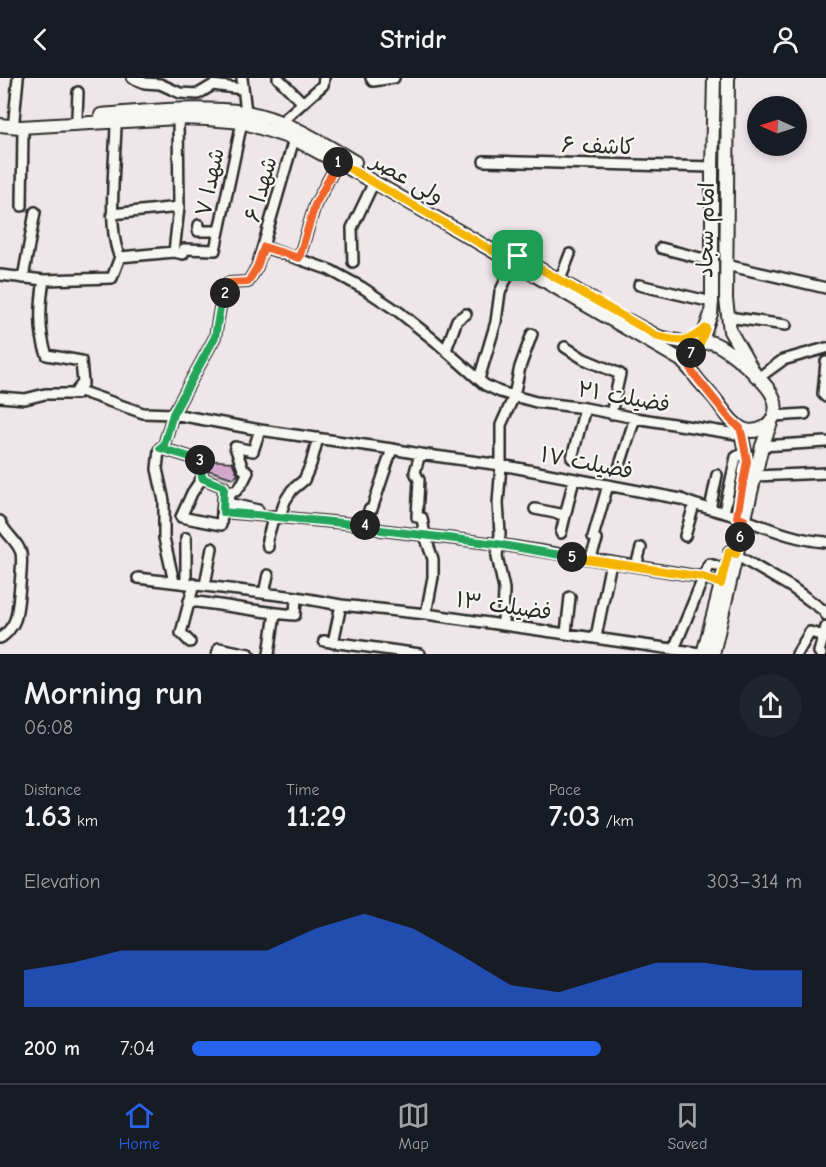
<!DOCTYPE html>
<html lang="en">
<head>
<meta charset="utf-8">
<style>
	body { margin:0; font-family:"Comic Neue","Playpen Sans Arabic",sans-serif; background:#20242c; color:#f1f3f6; height:100vh; display:flex; flex-direction:column; font-size:22px; white-space:nowrap }
	* { box-sizing:border-box; margin:0 }
	p { font-size:20px; color:#9ea1a6 }
	.icon { flex:none; width:33px; height:33px; fill:none; stroke:currentColor; stroke-width:2; stroke-linecap:round; stroke-linejoin:round }
	.map { position:relative; height:576px; overflow:hidden }
	.panel { display:flex; flex-direction:column; background:#171b24; flex:1 }
	.panel>* { flex:none }
	.needle { width:39px; rotate:273deg }
	.buttons { position:absolute; left:747px; top:18px; display:grid; gap:12px }
	.buttons a { display:grid; place-items:center; width:60px; height:60px; border-radius:50%; background:#171b24; box-shadow:0 3px 9px #0003; font-size:30px }
	.pin { position:absolute; display:grid; place-items:center; width:51px; height:51px; color:#fff; margin:-26px; border-radius:12px; box-shadow:0 3px 9px #0006 }
	.km { position:absolute; width:30px; height:30px; margin:-15px; border-radius:50%; background:#222; color:#fff; font-size:16px; line-height:30px; text-align:center }
	.round { display:grid; place-items:center; flex:none; width:63px; height:63px; border-radius:32px; background:#20242c }
	.overview { display:flex; align-items:center; justify-content:space-between; height:102px; padding:0 24px }
	h1 { font-size:33px; font-weight:800; line-height:45px }
	.metrics { display:grid; grid-template-columns:repeat(3,1fr); gap:9px; height:102px; padding:6px 24px }
	.metrics div { display:grid; align-content:center }
	.metrics b { font-size:30px; font-weight:800 }
	.metrics small { font-size:16px; font-weight:400 }
	.metrics p { font-size:16px }
	.chart { height:168px; padding:12px 24px }
	.chart p { display:flex; justify-content:space-between }
	.chart svg { width:100%; height:108px; margin-top:6px; fill:#2563eb; opacity:.7 }
	ul { padding:0 24px; list-style:none; font-size:20px }
	li { display:grid; grid-template-columns:96px 72px 1fr; align-items:center; height:45px }
	li i { height:15px; border-radius:8px; background:#2563eb }
	header { display:flex; justify-content:space-between; align-items:center; height:78px; padding:0 24px; background:#171b24; font-size:27px; font-weight:800 }
	.tab-bar { display:flex; justify-content:space-around; align-items:center; height:84px; border-top:2px solid #363941; background:#171b24; font-size:16px; color:#9ea1a6 }
	.tab-bar a { display:grid; justify-items:center; gap:3px }
	.tab-bar .selected { color:#2563eb }
	.map>svg:first-child { display:block }
</style>
</head>
<body>
<header><svg class="icon" aria-label="back" viewBox="0 0 24 24"><path d="M15 5l-7 7 7 7"/></svg>Stridr<svg class="icon" aria-label="person" viewBox="0 0 24 24"><circle cx="12" cy="8" r="4"/><path d="M4 21q1-7 8-7t8 7"/></svg></header>
<div class="map">
<svg width="826" height="576" viewBox="0 0 826 576">
	<defs>
		<filter id="shadow"><feDropShadow dx="3.5" dy="3.5" stdDeviation="3" flood-color="#0004"/></filter>
	</defs>
	<rect width="100%" height="100%" fill="#efe6ea"/>
	<filter id="ink" filterUnits="userSpaceOnUse"><feTurbulence type="fractalNoise" baseFrequency=".0167" numOctaves="2"/><feDisplacementMap in="SourceGraphic" scale="12" xChannelSelector="R" yChannelSelector="G"/><feConvolveMatrix kernelMatrix="1 2 1 2 8 2 1 2 1" color-interpolation-filters="sRGB"/></filter>
	<g filter="url(#ink)">
		<path fill="#d2a7cc" stroke="#2b2b2b" stroke-width="1.5" filter="url(#shadow)" d="M207 382 232 384 238 397 233 400 208 392Z"/>
		<g fill="none" stroke-linecap="round" stroke-linejoin="round">
			<defs>
				<path id="minor" d="M132 0 145 5 160 6 180 15 198 16 213 7 242 11
					M242 0 246 34
					M278 0 303 25
					M371 0 373 3 394 0
					M77 39 78 14
					M178 40 179 129
					M14 41 18 0
					M116 44C116 77 106 152 120 179L174 174 183 176 184 171 215 172 242 44
					M280 45 323 7 324 0
					M484 83 712 89
					M22 128 23 49
					M112 136 179 129 174 174
					M199 147 198 153H219
					M264 169 330 192 363 210 399 234 434 262 485 307 500 314 536 324 585 330 635 340 743 357
					M661 170 712 183
					M299 180 315 127 338 84
					M353 184 352 150 374 104
					M726 187 826 210
					M0 197 44 202C40 226 38 254 47 277L81 283 83 305 77 312 76 316H45L25 321 0 319
					M23 200 35 134
					M44 202 112 200 120 179
					M560 202 570 176
					M639 207 712 224
					M728 239 786 247
					M565 269 584 281 620 296 611 336
					M446 272 457 242 466 236
					M826 284 823 316 826 319
					M758 300 783 282 826 270
					M479 301 496 244 500 214 514 185
					M77 312 143 335 173 336 260 352 253 373 235 369 243 391 248 394 243 404 236 413H231L228 425 258 432
					M774 338 805 336
					M260 352 392 371 372 431 369 432 366 447
					M762 368 826 364
					M160 370 200 382 199 389 202 395V400L192 415 181 439 221 447 224 409 202 400
					M392 371 420 376 415 394 419 402 417 439 422 440 425 458 433 481V499L426 536
					M420 376 501 387 681 421C698 429 717 432 735 438 766 449 794 462 826 464
					M572 380 585 330
					M619 390 635 340
					M755 398 826 395
					M535 431 565 437
					M710 431 717 397
					M223 434 366 447 381 452 497 466 703 499 725 507
					M724 434 736 379 746 374
					M280 438 285 423 292 412 304 402 311 386 318 360
					M0 443C4 455 18 463 21 475 23 483 18 534 15 542 13 548 6 557 0 560
					M561 455 574 401
					M685 458 694 427
					M186 460V505
					M268 469 267 462 274 438
					M729 473 791 509 823 532 826 537
					M590 481 597 462 593 459 608 407
					M636 488 641 470
					M138 500 296 519 341 527 426 536 707 576
					M174 504 164 460V423L157 391 159 372 164 367 173 336 215 259 220 230 228 205 248 204 257 189 294 61
					M205 507 212 470
					M264 515 268 497
					M189 523C225 527 259 534 295 537L296 519
					M503 546 504 511 497 478 500 456 498 425 501 387V347L514 318 520 289 532 256
					M566 555 570 519
					M596 559 611 484
					M324 563 420 576
					M190 564 181 555 194 506
					M333 565 341 527
					M674 571 709 486 716 488
					M217 576 219 570 249 576
					M269 576 275 535
					M797 576 810 554 824 558
					M821 576 819 574 826 549"/>
				<path id="major" d="M728 0 726 221 730 253 756 298
					M101 37C149 33 197 28 245 34 284 40 321 64 355 84
					M0 47 20 49 178 40 207 41 242 44 294 61 374 104 681 282 692 294
					M502 169 593 222
					M629 243 659 259 698 267
					M710 264C726 268 769 305 774 321 778 331 774 343 765 349 758 353 750 354 743 351 731 346 723 331 715 321 705 308 683 293 691 275 694 267 702 265 710 264Z
					M700 266 711 236 712 224V89L714 0
					M739 429 747 383 740 350
					M703 576 726 487
					M713 576 762 368 771 345"/>
			</defs>
			<use href="#minor" stroke="#2b2b2b" stroke-width="14"/>
			<use href="#major" stroke="#2b2b2b" stroke-width="16"/>
			<use href="#minor" stroke="#f6f6f2" stroke-width="9"/>
			<use href="#major" stroke="#f6f6f2" stroke-width="12"/>
		</g>
	</g>
	<g fill="none" stroke-linecap="round" stroke-linejoin="round" filter="url(#ink)">
		<defs>
			<path id="split-1" d="M338 84 514 185 518 178"/>
			<path id="split-2" d="M225 215 228 205 248 204 257 189 264 169 299 180 315 127 338 84"/>
			<path id="split-3" d="M200 382 160 370 164 367 173 336 215 259 220 230 225 215"/>
			<path id="split-4" d="M200 382C199 389 202 393 202 400L224 409 223 434 365 447"/>
			<path id="split-5" d="M365 447 381 452 497 466 572 479"/>
			<path id="split-6" d="M572 479 703 499 721 506 729 473 736 476 740 459"/>
			<path id="split-7" d="M691 275 689 282 692 294 731 342 740 350 742 357 747 383 737 439 744 442 740 459"/>
			<path id="split-8" d="M518 178 659 259C681 264 687 265 706 250L700 266 691 275"/>
		</defs>
		<use href="#split-1" stroke="#fff" stroke-width="12"/>
		<use href="#split-2" stroke="#fff" stroke-width="12"/>
		<use href="#split-3" stroke="#fff" stroke-width="12"/>
		<use href="#split-4" stroke="#fff" stroke-width="12"/>
		<use href="#split-5" stroke="#fff" stroke-width="12"/>
		<use href="#split-6" stroke="#fff" stroke-width="12"/>
		<use href="#split-7" stroke="#fff" stroke-width="12"/>
		<use href="#split-8" stroke="#fff" stroke-width="12"/>
		<use href="#split-1" stroke="#f5b400" stroke-width="8"/>
		<use href="#split-2" stroke="#f0652b" stroke-width="8"/>
		<use href="#split-3" stroke="#22a559" stroke-width="8"/>
		<use href="#split-4" stroke="#22a559" stroke-width="8"/>
		<use href="#split-5" stroke="#22a559" stroke-width="8"/>
		<use href="#split-6" stroke="#f5b400" stroke-width="8"/>
		<use href="#split-7" stroke="#f0652b" stroke-width="8"/>
		<use href="#split-8" stroke="#f5b400" stroke-width="8"/>
	</g>
	<g text-anchor="middle" stroke-width="4.5" stroke-linejoin="round" paint-order="stroke">
		<g font-size="22" fill="#2b2b2b" stroke="#f6f6f2">
			<text transform="translate(598 67) rotate(2)" y="8">کاشف ۶</text>
			<text transform="translate(408 100) rotate(30)" y="8">ولی عصر</text>
			<text transform="translate(209 104) rotate(-78)" y="8">شهدا ۷</text>
			<text transform="translate(260 111) rotate(-74)" y="8">شهدا ۶</text>
			<text transform="translate(705 152) rotate(-89)" y="8">امام سجاد</text>
			<text transform="translate(624 318) rotate(10)" y="8">فضیلت ۲۱</text>
			<text transform="translate(587 384) rotate(11)" y="8">فضیلت ۱۷</text>
			<text transform="translate(504 527) rotate(8)" y="8">فضیلت ۱۳</text>
		</g>
	</g>
</svg>
<div class="buttons">
<a><svg class="needle" viewBox="-14 -14 28 28"><path d="M0-13l5 13h-10z" fill="#e53935"/><path d="M0 13l5-13h-10z" fill="#9ea1a6"/></svg></a>
</div>
<div class="pin" style="left:518px;top:178px;background:#1e9e55"><svg class="icon" aria-label="arrive" viewBox="0 0 24 24"><path d="M6 21V4h12l-3 4 3 4H6"/></svg></div>
<b class="km" style="left:338px;top:84px">1</b>
<b class="km" style="left:225px;top:215px">2</b>
<b class="km" style="left:200px;top:382px">3</b>
<b class="km" style="left:365px;top:447px">4</b>
<b class="km" style="left:572px;top:479px">5</b>
<b class="km" style="left:740px;top:459px">6</b>
<b class="km" style="left:691px;top:275px">7</b>
</div>
<section class="panel">
<div class="overview"><div><h1>Morning run</h1><p>06:08</p></div><a class="round"><svg class="icon" aria-label="share" viewBox="0 0 24 24"><path d="M12 15V3M7 8l5-5 5 5M5 13v7h14v-7"/></svg></a></div>
<div class="metrics">
<div><p>Distance</p><b>1.63<small> km</small></b></div>
<div><p>Time</p><b>11:29</b></div>
<div><p>Pace</p><b>7:03<small> /km</small></b></div>
</div>
<div class="chart"><p><span>Elevation</span>303–314 m</p>
<svg viewBox="0 0 160 44" preserveAspectRatio="none"><path d="M0 44V29L10 26L20 21L30 21L40 21L50 21L60 12L70 6L80 12L90 23L100 35L110 38L120 32L130 26L140 26L150 29L160 29V44z"/></svg>
</div>
<ul>
<li><b>200 m</b>7:04<i style="width:67%"></i></li>
</ul>
</section>
<nav class="tab-bar">
<a class="selected"><svg class="icon" aria-label="home" viewBox="0 0 24 24"><path d="M3 11l9-7 9 7M6 9v11h12V9"/></svg>Home</a>
<a><svg class="icon" aria-label="map" viewBox="0 0 24 24"><path d="M3 6l6-2 6 2 6-2v14l-6 2-6-2-6 2zM9 4v14M15 6v14"/></svg>Map</a>
<a><svg class="icon" aria-label="saved" viewBox="0 0 24 24"><path d="M7 4h10v16l-5-4-5 4z"/></svg>Saved</a>
</nav>
</body>
</html>
